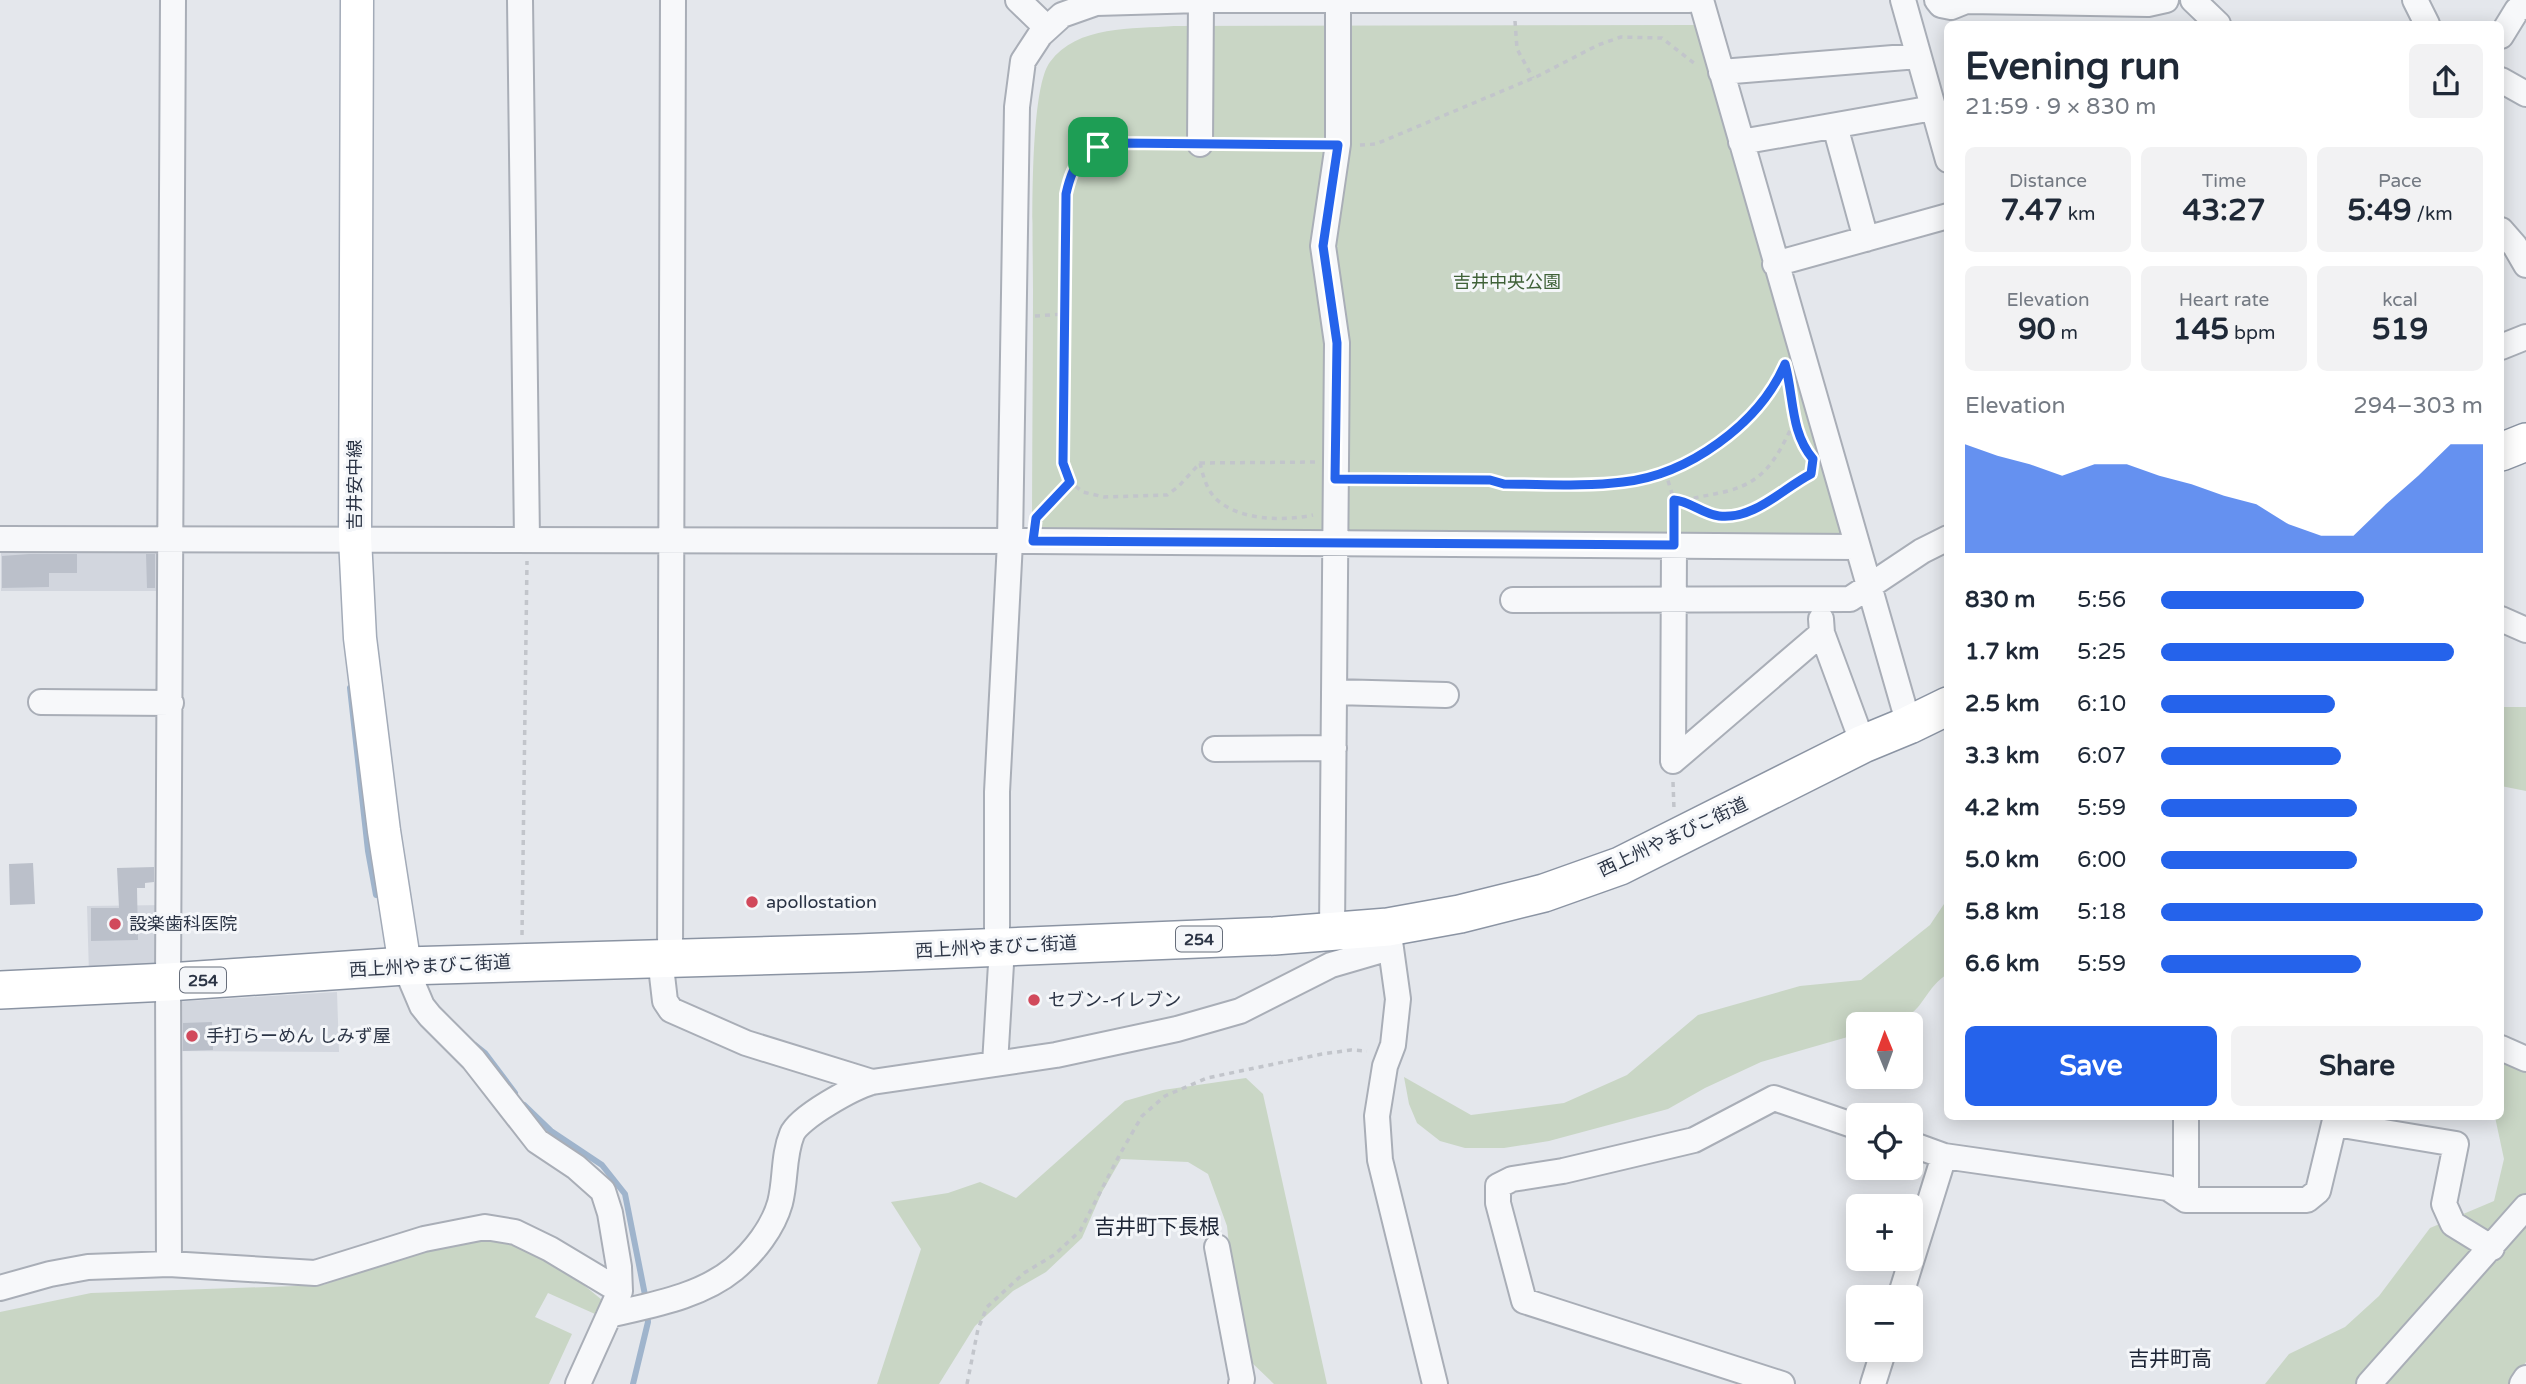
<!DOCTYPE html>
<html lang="en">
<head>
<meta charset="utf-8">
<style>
	body { margin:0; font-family:"Varela Round","Noto Sans JP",sans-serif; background:#f2f2f3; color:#1f2937; height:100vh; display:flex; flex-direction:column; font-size:26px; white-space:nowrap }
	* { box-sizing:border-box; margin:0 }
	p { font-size:23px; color:#747a83 }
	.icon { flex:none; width:38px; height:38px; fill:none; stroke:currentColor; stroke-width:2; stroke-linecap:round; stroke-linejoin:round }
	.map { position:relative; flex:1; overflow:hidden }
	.side { position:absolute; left:1944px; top:21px; width:560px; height:1099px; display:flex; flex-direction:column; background:#fff; border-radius:10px; box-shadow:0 4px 18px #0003 }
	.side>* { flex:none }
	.needle { width:46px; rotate:359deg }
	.tools { position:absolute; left:1846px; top:1012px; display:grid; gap:14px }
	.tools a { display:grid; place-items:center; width:77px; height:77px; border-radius:10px; background:#fff; box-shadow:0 4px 18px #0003; font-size:35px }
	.pin { position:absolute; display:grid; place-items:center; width:60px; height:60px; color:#fff; margin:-30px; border-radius:14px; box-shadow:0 4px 10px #0006 }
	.round { display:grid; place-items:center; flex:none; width:74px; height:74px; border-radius:10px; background:#f2f2f3 }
	.headline { display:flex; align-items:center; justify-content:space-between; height:119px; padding:0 21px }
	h1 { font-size:38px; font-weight:800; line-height:52px }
	.stats { display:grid; grid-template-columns:repeat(3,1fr); gap:10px; height:119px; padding:7px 21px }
	.stats div { display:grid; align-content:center; border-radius:10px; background:#f2f2f3; text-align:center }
	.stats b { font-size:30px; font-weight:800 }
	.stats small { font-size:19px; font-weight:400 }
	.stats p { font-size:19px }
	.chart { height:196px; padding:14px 21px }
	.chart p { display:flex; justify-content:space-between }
	.chart svg { width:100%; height:126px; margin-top:7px; fill:#2563eb; opacity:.7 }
	.button { display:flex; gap:14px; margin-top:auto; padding:14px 21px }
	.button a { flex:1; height:80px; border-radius:10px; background:#2563eb; color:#fff; font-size:28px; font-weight:800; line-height:80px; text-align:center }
	.button a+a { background:#f2f2f3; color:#1f2937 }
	ul { padding:0 21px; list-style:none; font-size:23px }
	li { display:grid; grid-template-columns:112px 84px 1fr; align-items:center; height:52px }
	li i { height:18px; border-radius:9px; background:#2563eb }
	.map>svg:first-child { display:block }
</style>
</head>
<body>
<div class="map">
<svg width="2526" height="1384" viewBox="0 0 2526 1384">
	<rect width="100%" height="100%" fill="#e4e7ec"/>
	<path fill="#d2d6de" d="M165 543V591H1V544Z
		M167 905 166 971 89 974 87 906Z
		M337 992 339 1052 172 1051 171 1002Z"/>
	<path fill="#c9d6c5" d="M1699 25 1852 541 1032 535C1032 453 1033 371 1033 289 1033 246 1028 91 1050 62 1077 25 1133 29 1174 26Z
		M2501 707H2526V791L2501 786Z
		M1948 898V974C1937 980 1932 988 1924 999 1906 1026 1888 1024 1858 1024V1034L1761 1062 1705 1088 1668 1109 1549 1141 1504 1148H1465L1440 1141 1417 1123 1409 1104 1404 1077 1471 1115 1564 1103 1627 1075 1698 1015 1800 986 1861 980 1930 925Z
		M2501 1052 2526 1058V1362L2512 1384H2265L2289 1354 2345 1327 2379 1296 2430 1228 2494 1201 2504 1159 2495 1117 2501 1116Z
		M1246 1078 1263 1094 1327 1384H1274L1248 1359 1238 1329 1227 1226 1208 1174 1188 1162 1121 1159 1102 1192 1082 1238 1046 1272 1013 1291 975 1326 939 1384H877L921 1249 891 1202 948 1193 980 1182 1016 1198 1125 1101 1163 1090Z
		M484 1237 522 1243 564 1269 607 1304 595 1314 548 1293 535 1317 572 1334 549 1384H0V1312L91 1293 323 1285 430 1248Z"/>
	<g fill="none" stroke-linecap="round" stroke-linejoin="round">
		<path stroke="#9fb4cc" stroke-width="6" d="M350 688 368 851 376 895
			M475 1045 485 1053 515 1093
			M524 1105 551 1131 602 1165 625 1194 646 1300
			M633 1384 648 1322 647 1311"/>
	</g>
	<path fill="#bbc0ca" d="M29 554H77V573H49V587L2 588V556Z
		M146 554H155V588H147Z
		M33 863 35 904 10 905 9 864Z
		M154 867V882L145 883V888H137L138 940 91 941V908H119L117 868Z
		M212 1022 213 1050 183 1051V1023Z"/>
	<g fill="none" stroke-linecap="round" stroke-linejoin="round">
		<defs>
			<path id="minor" d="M520 0 527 540
				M1018 0 1047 28
				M1701 0 1909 725
				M1903 0 1948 160
				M1937 0 1941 5 1951 7 1966 1 2148 4 2166 0
				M2193 0 2218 24
				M2415 0 2427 24
				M2501 36 2517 10 2526 5
				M1721 72 1918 56
				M2501 80 2526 94
				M1835 126 1866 239
				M1741 142 1933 108
				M1200 144 1201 0
				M2501 230 2515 246 2526 265
				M1775 264 1948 216
				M2501 347 2526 337
				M0 539 1033 541 1857 547
				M1513 600 1850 599 1922 551 1948 538
				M1821 619 1822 633 1863 744
				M2501 619 2526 630
				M1334 692 1446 695
				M41 702 171 703
				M1215 749 1334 748
				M1673 761 1674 545
				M1673 761 1822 633
				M1388 927 1398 999 1393 1045 1385 1066 1377 1116 1380 1160 1435 1384
				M1332 931 1337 343 1323 246 1338 144V0
				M670 957 673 0
				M660 958 665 1001 671 1010 746 1043 872 1082
				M405 966 422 1006 430 1016 473 1059 537 1141 576 1167 603 1191 610 1213 619 1267 620 1291 578 1384
				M2501 1048 2526 1059
				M995 1064 1001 964 997 948V792L1010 542 1017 107 1023 61 1040 35 1062 15 1096 3 1201 0H1689
				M2186 1116V1200
				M2336 1124 2456 1144 2444 1204 2453 1224 2492 1248
				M1911 1144 1944 1156 2168 1188 2186 1200H2307L2318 1191 2336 1116
				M1217 1247 1242 1379 1241 1384
				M169 1264 168 982 173 0
				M0 1288 50 1274 88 1267 169 1264 315 1273 424 1239 485 1227 515 1232 550 1249 620 1291
				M1900 1297 1944 1156
				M609 1315C651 1305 700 1297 734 1269 754 1252 773 1228 780 1203 786 1180 783 1156 792 1134 799 1117 854 1087 872 1082L1056 1055 1177 1029 1240 1011 1331 965 1379 951
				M1782 1384 1524 1301 1498 1203V1186L1512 1179 1563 1171 1694 1140 1774 1098 1858 1127
				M1873 1384 1884 1349
				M2369 1384 2526 1207
				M2522 1384 2526 1378"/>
			<path id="major" d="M357 0 355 538 360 638 384 831 405 966"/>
			<path id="highway" d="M2501 452 2526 442
				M0 990 168 982 405 966 857 953 1274 936 1388 927 1460 914 1544 893 1620 866 1863 744 1909 725 1948 706"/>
		</defs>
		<use href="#minor" stroke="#a9aeb7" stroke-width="28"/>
		<use href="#major" stroke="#a3abb8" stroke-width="35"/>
		<use href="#highway" stroke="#8b94a3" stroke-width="40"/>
		<path stroke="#c2c5cb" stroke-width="3.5" stroke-dasharray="5 5" stroke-linecap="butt" d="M1515 21 1517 49 1533 78
			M1181 144C1147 143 1088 133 1071 172 1068 179 1067 187 1066 194L1063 463 1070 482 1083 492 1104 497 1167 495 1178 487 1200 463 1316 462
			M1220 144H1317
			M1360 145 1376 144 1538 76 1598 45 1621 37 1662 38 1695 64
			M1035 316 1064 314
			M1794 407V422L1805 449
			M1200 463C1203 475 1206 489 1216 499 1240 521 1284 521 1313 515
			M1665 471 1674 500V524
			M1355 479 1490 480 1504 484C1532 484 1559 483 1586 483 1598 483 1611 484 1624 482 1689 474 1758 427 1784 366
			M1674 500C1690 501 1702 514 1719 516 1754 520 1782 489 1811 474L1813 468
			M1684 501C1699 496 1713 495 1728 491 1766 481 1778 456 1794 422
			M1036 519 1070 482
			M1673 782 1674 809
			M522 935 527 561
			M967 1384 978 1329 987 1307 1024 1273 1054 1255 1080 1231 1120 1154 1142 1116 1165 1096 1207 1078 1322 1054 1351 1050 1367 1051"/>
		<use href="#minor" stroke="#f7f8fa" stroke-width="24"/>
		<use href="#major" stroke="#fff" stroke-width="32"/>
		<use href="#highway" stroke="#fff" stroke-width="37"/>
	</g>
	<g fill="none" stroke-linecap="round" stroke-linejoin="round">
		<defs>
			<path id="route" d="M1119 143 1338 145 1323 246 1337 343 1335 479 1490 480 1504 484C1543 484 1584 487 1623 482 1688 475 1759 424 1785 364 1794 396 1790 432 1813 459L1811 474C1782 489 1754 520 1719 516 1702 514 1690 501 1674 500V545L1033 541 1036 518 1070 482 1063 463 1066 194C1074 158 1083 150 1119 143Z"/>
		</defs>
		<use href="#route" stroke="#fff" stroke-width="14"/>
		<use href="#route" stroke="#2563eb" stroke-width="9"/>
	</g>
	<g fill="#d1495b" stroke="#f4f6f9" stroke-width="2.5">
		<circle cx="752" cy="902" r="7"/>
		<circle cx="115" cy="924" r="7"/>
		<circle cx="1034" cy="1000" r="7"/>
		<circle cx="192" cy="1036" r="7"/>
	</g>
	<g text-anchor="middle" stroke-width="6" stroke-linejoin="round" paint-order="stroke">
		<g fill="#f4f6f9" stroke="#676e7b" stroke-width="2">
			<rect x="1176" y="926.5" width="46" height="25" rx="5"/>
			<rect x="180" y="967.5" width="46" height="25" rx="5"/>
		</g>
		<g font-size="16" font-weight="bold" fill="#2b3445">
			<text x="1199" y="945">254</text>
			<text x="203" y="986">254</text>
		</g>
		<g font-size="18" fill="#3f6138" stroke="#f4f6f9">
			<text x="1507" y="288">吉井中央公園</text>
		</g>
		<g font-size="18" fill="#2b3445" stroke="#f4f6f9">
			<text transform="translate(355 485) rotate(-90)" y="6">吉井安中線</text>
			<text transform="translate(1673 837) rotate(-25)" y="6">西上州やまびこ街道</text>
			<text transform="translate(996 947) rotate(-3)" y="6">西上州やまびこ街道</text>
			<text transform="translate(430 966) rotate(-3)" y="6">西上州やまびこ街道</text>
		</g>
		<g font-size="18" fill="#2b3445" stroke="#f4f6f9" text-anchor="start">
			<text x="766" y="908">apollostation</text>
			<text x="129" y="930">設楽歯科医院</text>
			<text x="1048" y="1006">セブン-イレブン</text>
			<text x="206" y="1042">手打らーめん しみず屋</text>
		</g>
		<g font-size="21" fill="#1d2536" stroke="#f4f6f9">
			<text x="1157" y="1234">吉井町下長根</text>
			<text x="2170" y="1366">吉井町高</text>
		</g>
	</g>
</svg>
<div class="tools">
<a><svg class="needle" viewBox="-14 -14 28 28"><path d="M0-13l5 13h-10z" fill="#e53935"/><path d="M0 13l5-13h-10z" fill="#747a83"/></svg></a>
<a><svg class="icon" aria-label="locate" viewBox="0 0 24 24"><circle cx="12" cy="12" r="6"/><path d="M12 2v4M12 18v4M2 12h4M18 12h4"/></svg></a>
<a>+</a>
<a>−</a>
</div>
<div class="pin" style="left:1098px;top:147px;background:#1e9e55"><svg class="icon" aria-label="arrive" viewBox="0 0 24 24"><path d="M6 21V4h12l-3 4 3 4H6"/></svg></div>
<section class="side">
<div class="headline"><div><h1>Evening run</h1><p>21:59 · 9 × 830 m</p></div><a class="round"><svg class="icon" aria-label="share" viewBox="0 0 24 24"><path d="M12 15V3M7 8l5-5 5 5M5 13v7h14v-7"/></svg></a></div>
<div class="stats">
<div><p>Distance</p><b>7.47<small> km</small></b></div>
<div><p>Time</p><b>43:27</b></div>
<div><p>Pace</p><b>5:49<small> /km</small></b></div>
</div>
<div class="stats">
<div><p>Elevation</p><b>90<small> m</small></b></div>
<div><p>Heart rate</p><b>145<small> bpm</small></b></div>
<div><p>kcal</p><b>519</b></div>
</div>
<div class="chart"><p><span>Elevation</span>294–303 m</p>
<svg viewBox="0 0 160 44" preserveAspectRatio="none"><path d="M0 44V6L10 10L20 13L30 17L40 13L50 13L60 17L70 20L80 24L90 27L100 34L110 38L120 38L130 27L140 17L150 6L160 6V44z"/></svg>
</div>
<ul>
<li><b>830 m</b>5:56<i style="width:63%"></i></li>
<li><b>1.7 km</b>5:25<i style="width:91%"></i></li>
<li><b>2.5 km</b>6:10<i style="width:54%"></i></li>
<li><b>3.3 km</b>6:07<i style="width:56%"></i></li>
<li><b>4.2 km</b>5:59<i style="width:61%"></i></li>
<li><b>5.0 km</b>6:00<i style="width:61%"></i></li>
<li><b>5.8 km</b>5:18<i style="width:100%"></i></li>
<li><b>6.6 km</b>5:59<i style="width:62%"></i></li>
</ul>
<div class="button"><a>Save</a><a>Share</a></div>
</section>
</div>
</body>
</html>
